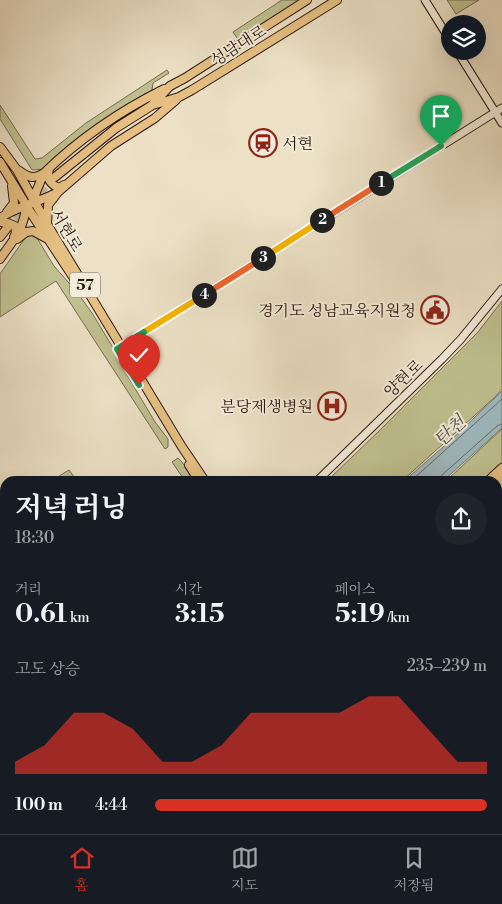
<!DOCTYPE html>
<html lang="ko">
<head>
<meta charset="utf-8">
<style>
	body { margin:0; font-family:"Libre Bodoni","Noto Serif KR",serif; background:#20242c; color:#f1f3f6; height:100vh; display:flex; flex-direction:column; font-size:19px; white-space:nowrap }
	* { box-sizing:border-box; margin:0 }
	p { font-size:16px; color:#9ea1a6 }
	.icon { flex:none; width:28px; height:28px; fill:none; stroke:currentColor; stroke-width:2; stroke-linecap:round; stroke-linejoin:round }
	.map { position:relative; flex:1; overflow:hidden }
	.drawer { position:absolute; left:0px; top:476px; width:502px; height:359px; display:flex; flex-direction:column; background:#171b24; border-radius:15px 15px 0 0; box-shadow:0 5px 20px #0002 }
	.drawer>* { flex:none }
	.controls { position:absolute; left:441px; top:15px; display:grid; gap:10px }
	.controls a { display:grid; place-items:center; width:45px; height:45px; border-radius:50%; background:#171b24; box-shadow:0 5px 20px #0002; font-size:25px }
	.pin { position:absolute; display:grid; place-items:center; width:42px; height:42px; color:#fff; margin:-51px -21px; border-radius:50% 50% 50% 0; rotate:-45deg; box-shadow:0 0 5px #0007 }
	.pin .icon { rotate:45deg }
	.km { position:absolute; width:25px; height:25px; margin:-12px; border-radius:50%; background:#222; color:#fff; font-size:14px; line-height:25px; text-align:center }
	.round { display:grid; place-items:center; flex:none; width:52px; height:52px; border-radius:26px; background:#20242c }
	.head { display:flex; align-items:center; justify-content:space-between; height:85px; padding:0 15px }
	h1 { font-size:28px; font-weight:700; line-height:38px }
	.stats { display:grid; grid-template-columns:repeat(3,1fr); gap:8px; height:85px; padding:5px 15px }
	.stats div { display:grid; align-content:center }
	.stats b { font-size:25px; font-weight:700 }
	.stats small { font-size:14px; font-weight:400 }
	.stats p { font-size:14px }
	.chart { height:140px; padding:10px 15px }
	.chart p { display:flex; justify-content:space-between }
	.chart svg { width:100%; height:90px; margin-top:5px; fill:#d93025; opacity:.7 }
	ul { padding:0 15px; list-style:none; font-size:16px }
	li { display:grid; grid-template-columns:80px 60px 1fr; align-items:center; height:38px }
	li i { height:12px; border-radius:6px; background:#d93025 }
	.tab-bar { display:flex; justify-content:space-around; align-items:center; height:70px; border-top:1px solid #363941; background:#171b24; font-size:14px; color:#9ea1a6 }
	.tab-bar a { display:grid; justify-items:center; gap:2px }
	.tab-bar .selected { color:#d93025 }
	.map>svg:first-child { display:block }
</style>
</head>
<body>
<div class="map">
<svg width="502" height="834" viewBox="0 0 502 834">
	<rect width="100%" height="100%" fill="#ece1c6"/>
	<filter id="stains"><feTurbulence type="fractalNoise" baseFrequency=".004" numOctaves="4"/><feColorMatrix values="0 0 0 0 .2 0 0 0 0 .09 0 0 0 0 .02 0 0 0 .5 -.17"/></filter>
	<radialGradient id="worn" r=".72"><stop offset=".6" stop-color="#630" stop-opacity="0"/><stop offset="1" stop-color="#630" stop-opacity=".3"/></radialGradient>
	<path fill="#c0c090" stroke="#776c50" d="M282 0H303L239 41 233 32Z
		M447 0H479L456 14Z
		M167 70 169 73 153 83 152 90 89 131 45 169 32 170 0 119V105L35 159 42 158 86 123Z
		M31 235 37 238 54 266 76 291 92 313 124 366 127 375 155 422 168 439V447L165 449 56 281 0 317V274L25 238Z
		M502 301V389L495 397 402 481H327L380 430 478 332Z
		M502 429V463L482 481H446Z
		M178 458 182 462 194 481H185L172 462Z
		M69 470 77 481H51Z
		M21 830H52L49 834H20Z
		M87 830H139L137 834H84Z"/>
	<path fill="#9fbac1" stroke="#727a7a" d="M502 391V428L443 481H404L449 442Z
		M53 830H83L80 834H51Z"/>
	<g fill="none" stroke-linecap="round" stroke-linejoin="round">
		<path stroke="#666a68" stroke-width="1" d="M411 481 502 399
			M440 481 442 475 497 426 502 424"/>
		<path stroke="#c6b9a2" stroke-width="8" stroke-dasharray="8 4" stroke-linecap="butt" d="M7 228 53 179"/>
		<defs>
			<path id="secondary" d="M425 0 450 40
				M457 51 502 123
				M117 349 502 108
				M317 481 442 359 461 339 502 289
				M13 834 14 830
				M144 834 146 830"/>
			<path id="primary" d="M153 105 179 97 192 90 337 0
				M0 147 17 170 47 224 182 447 205 481
				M0 162 31 213 81 289
				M49 169C46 179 50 184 59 188L64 185
				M18 170C28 177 33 180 44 173 78 140 122 110 164 89
				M55 177 116 128 151 106 170 86 185 78 307 0
				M34 202 36 192 44 173
				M7 212 14 203 12 186
				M0 218C17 207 36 203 54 194
				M0 222 8 223 15 226 16 233 14 237
				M47 224 48 205 58 192 111 146 155 118 176 100
				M0 237 7 228
				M17 239 26 232 33 231 46 238
				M0 259C13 240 24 230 26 206
				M189 465 199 481
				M498 732 502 733
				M498 741 502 742"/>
			<path id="trunk" d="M488 481 502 468
				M497 481 502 476
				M498 489 502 484
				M498 500 502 496
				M498 517 502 512
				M301 834V830
				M309 834V830
				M316 834 317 830
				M322 834V830"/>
		</defs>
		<use href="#secondary" stroke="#2e1910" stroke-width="9"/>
		<use href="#primary" stroke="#2e1910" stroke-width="10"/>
		<use href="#trunk" stroke="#2e1910" stroke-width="10"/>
		<use href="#secondary" stroke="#f3ecda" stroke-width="7"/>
		<use href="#primary" stroke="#e6c083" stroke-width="8"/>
		<use href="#trunk" stroke="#e6c083" stroke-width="8"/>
	</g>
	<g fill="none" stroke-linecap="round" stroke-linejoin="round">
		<defs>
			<path id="split-1" d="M381 183 441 146"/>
			<path id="split-2" d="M322 220 381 183"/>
			<path id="split-3" d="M263 258 322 220"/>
			<path id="split-4" d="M204 295 263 258"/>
			<path id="split-5" d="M144 332 204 295"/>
			<path id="split-6" d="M139 385 117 349 144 332"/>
		</defs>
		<use href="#split-1" stroke="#fff" stroke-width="10"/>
		<use href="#split-2" stroke="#fff" stroke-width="10"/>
		<use href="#split-3" stroke="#fff" stroke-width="10"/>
		<use href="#split-4" stroke="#fff" stroke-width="10"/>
		<use href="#split-5" stroke="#fff" stroke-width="10"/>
		<use href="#split-6" stroke="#fff" stroke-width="10"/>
		<use href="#split-1" stroke="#22a559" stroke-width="6"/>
		<use href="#split-2" stroke="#f0652b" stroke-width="6"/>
		<use href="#split-3" stroke="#f5b400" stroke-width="6"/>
		<use href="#split-4" stroke="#f0652b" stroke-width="6"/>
		<use href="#split-5" stroke="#f5b400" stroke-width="6"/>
		<use href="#split-6" stroke="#22a559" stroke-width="6"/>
	</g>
	<defs>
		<symbol id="station-ring" viewBox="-11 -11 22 22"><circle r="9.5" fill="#f3ecda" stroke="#8f2418" stroke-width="1.5"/><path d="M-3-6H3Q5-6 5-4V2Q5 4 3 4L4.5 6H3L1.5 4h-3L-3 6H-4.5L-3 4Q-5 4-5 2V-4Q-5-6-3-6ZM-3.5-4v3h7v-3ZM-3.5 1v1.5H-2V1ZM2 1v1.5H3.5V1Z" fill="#8f2418"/></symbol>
		<symbol id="civic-ring" viewBox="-11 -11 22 22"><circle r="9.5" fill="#f3ecda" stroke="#8f2418" stroke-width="1.5"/><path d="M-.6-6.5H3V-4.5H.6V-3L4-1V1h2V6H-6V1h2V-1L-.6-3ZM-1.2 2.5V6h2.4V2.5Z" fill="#8f2418"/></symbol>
		<symbol id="hospital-ring" viewBox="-11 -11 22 22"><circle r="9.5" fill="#f3ecda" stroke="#8f2418" stroke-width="1.5"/><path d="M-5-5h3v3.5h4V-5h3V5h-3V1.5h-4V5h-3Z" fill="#8f2418"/></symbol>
	</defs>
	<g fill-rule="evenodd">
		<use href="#station-ring" x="247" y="127" width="32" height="32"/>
		<use href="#civic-ring" x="419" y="294" width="32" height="32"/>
		<use href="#hospital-ring" x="316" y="390" width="32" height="32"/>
	</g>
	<g text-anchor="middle" stroke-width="4" stroke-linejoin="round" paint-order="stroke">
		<rect fill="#f3ecda" stroke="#69584d" stroke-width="1" x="70" y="272.5" width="30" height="25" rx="4"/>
		<g font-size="15" font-weight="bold" fill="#2e1910">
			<text x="85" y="290">57</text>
		</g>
		<g font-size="16" fill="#2e1910" stroke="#f3ecda">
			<text transform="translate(238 45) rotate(-32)" y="6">성남대로</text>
			<text transform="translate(67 230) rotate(59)" y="6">서현로</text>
			<text transform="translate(403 378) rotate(-44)" y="6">양현로</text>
		</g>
		<g font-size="16" fill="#2e1910" stroke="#f3ecda" text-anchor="end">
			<text x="282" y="149" text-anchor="start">서현</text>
			<text x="416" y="316">경기도 성남교육지원청</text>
			<text x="313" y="412">분당제생병원</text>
		</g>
		<g font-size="18" font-style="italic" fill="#56514e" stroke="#f3ecda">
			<text transform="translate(450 431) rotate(-43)" y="6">탄천</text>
		</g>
	</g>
	<rect width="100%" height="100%" filter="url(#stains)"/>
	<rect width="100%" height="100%" fill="url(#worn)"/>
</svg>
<div class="controls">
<a><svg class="icon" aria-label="layers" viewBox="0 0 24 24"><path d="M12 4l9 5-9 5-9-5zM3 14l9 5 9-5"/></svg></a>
</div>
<div class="pin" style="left:441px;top:146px;background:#1e9e55"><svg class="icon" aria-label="arrive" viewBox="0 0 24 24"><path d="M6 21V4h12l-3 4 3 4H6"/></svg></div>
<div class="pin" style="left:139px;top:385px;background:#d93025"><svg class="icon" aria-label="check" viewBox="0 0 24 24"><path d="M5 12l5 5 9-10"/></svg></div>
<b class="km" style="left:381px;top:183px">1</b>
<b class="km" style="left:322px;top:220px">2</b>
<b class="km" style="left:263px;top:258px">3</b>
<b class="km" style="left:204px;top:295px">4</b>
<section class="drawer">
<div class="head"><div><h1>저녁 러닝</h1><p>18:30</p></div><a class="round"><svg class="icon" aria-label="share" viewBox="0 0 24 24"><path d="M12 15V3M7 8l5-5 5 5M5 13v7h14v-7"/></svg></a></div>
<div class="stats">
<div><p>거리</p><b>0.61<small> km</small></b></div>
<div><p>시간</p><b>3:15</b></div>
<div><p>페이스</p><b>5:19<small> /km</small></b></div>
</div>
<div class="chart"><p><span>고도 상승</span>235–239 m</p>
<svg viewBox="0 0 160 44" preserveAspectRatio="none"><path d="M0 44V38L10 30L20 14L30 14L40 22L50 38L60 38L70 30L80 14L90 14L100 14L110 14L120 6L130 6L140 22L150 38L160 38V44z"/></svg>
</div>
<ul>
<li><b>100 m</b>4:44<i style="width:100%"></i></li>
</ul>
</section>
</div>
<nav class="tab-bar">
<a class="selected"><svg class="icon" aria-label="home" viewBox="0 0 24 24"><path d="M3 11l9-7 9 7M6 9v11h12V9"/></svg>홈</a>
<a><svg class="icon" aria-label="map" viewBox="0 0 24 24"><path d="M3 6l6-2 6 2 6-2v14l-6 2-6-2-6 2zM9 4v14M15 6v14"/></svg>지도</a>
<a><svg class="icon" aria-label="saved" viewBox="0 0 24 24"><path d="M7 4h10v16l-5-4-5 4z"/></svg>저장됨</a>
</nav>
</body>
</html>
